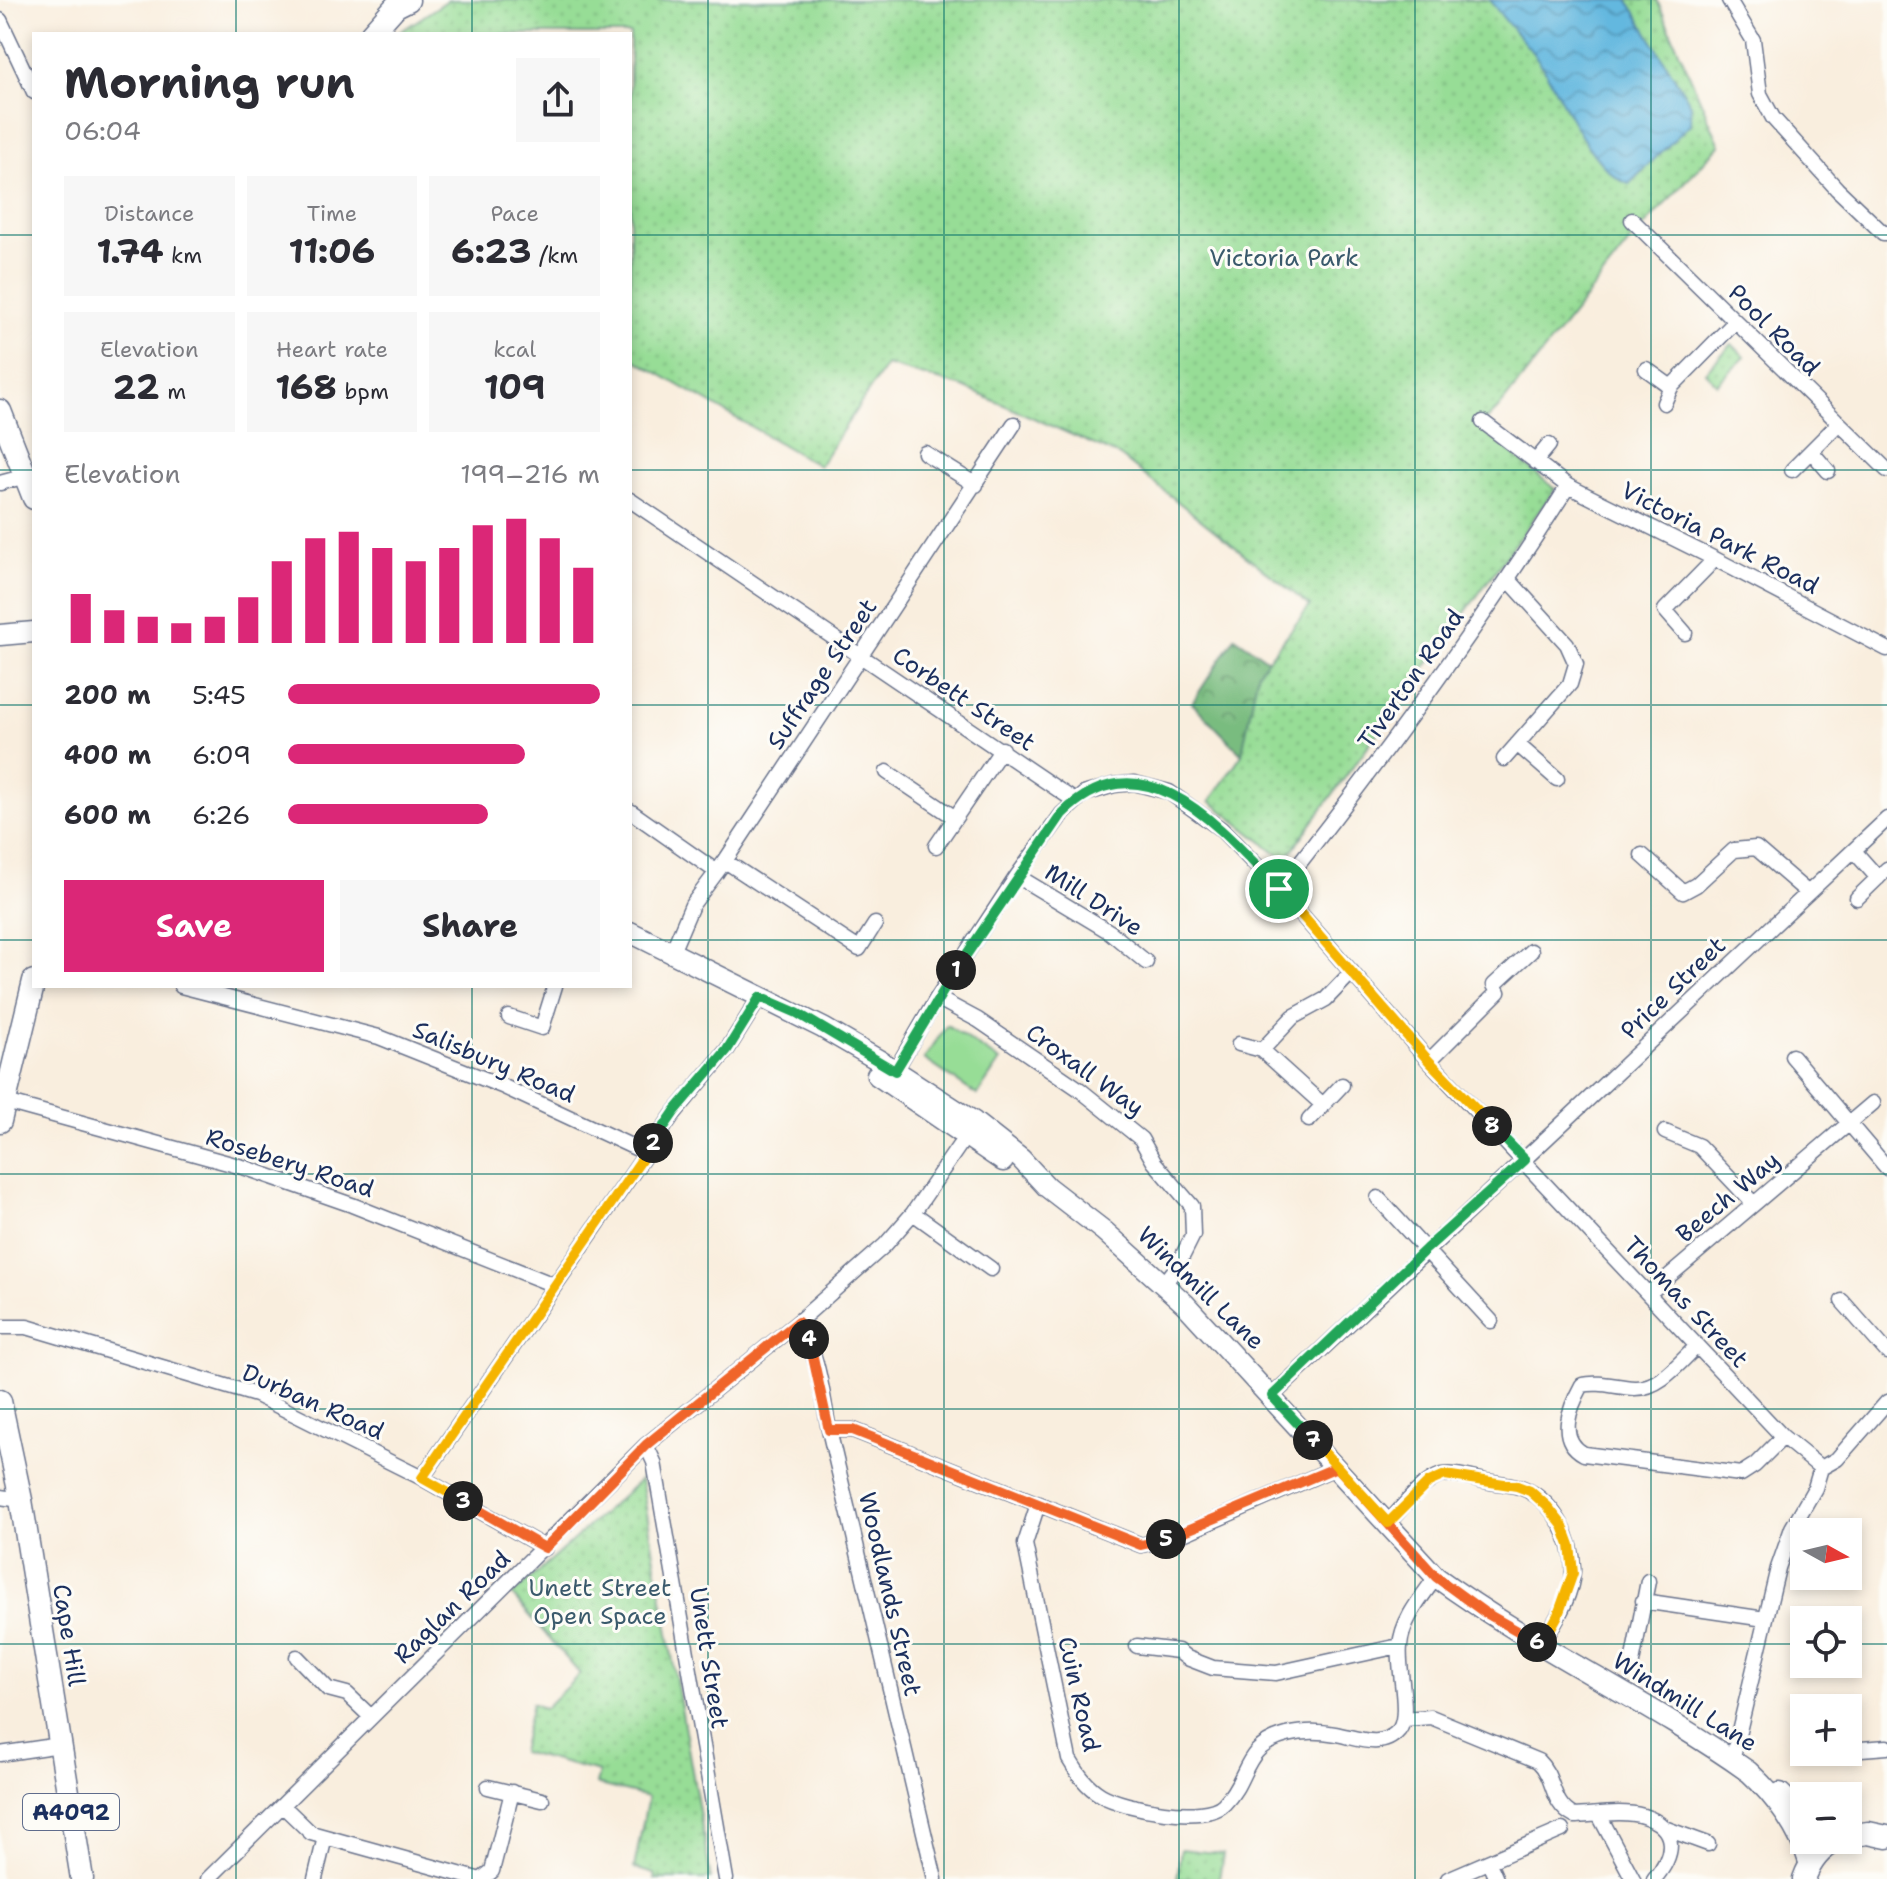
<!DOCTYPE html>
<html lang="en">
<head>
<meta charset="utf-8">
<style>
	body { margin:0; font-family:"Shantell Sans",sans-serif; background:#f7f7f7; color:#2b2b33; height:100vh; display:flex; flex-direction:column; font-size:30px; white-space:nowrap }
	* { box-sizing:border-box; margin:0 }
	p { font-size:26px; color:#7c7c81 }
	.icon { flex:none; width:44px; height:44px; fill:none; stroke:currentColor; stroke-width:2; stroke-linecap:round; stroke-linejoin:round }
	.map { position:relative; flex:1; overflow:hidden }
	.sheet { position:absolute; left:32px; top:32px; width:600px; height:956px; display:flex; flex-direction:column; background:#fff; border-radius:0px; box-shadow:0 4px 12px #0003 }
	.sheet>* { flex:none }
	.needle { width:52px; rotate:98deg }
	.tools { position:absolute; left:1790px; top:1518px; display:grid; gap:16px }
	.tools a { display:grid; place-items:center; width:72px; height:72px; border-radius:0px; background:#fff; box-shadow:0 4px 12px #0003; font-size:40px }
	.pin { position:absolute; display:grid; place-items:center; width:68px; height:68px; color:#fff; margin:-34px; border:4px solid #fff; border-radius:50%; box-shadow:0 2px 8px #0007 }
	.km { position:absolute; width:40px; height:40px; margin:-20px; border-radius:50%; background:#222; color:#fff; font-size:22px; line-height:40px; text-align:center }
	.round { display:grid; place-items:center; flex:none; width:84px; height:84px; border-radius:0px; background:#f7f7f7 }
	.overview { display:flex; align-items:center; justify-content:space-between; height:136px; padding:0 32px }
	h1 { font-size:44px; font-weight:700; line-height:60px }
	.stats { display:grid; grid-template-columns:repeat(3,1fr); gap:12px; height:136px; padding:8px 32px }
	.stats div { display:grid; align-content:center; border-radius:0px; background:#f7f7f7; text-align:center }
	.stats b { font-size:34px; font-weight:700 }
	.stats small { font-size:22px; font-weight:400 }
	.stats p { font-size:22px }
	.chart { height:224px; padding:16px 32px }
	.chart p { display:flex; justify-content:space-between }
	.chart svg { width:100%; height:144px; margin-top:8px; stroke:#db2777; stroke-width:6 }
	.button { display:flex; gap:16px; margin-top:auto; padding:16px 32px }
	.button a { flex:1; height:92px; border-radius:0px; background:#db2777; color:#fff; font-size:32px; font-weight:700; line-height:92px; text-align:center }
	.button a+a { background:#f7f7f7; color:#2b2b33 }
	ul { padding:0 32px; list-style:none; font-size:26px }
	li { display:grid; grid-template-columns:128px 96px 1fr; align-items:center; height:60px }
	li i { height:20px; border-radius:10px; background:#db2777 }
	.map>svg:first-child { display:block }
</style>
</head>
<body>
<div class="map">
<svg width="1887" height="1879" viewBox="0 0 1887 1879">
	<defs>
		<pattern id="forest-crowns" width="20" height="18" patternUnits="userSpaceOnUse" patternTransform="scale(2)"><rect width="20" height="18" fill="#79bc7f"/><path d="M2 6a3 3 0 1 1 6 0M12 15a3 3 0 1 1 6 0" fill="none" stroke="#62996b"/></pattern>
		<pattern id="park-dots" width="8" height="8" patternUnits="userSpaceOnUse" patternTransform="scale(2)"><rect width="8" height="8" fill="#97dd96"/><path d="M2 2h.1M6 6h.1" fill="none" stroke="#82be84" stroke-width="1.8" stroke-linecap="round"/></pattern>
		<pattern id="water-waves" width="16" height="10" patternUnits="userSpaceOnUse" patternTransform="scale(2)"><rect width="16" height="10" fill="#63b8df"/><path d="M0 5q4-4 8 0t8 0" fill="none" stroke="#5196b8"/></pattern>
	</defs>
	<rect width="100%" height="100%" fill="#fdfcf7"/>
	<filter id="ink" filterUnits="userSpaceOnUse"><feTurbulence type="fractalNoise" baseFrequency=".0125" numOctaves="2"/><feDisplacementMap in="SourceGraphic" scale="16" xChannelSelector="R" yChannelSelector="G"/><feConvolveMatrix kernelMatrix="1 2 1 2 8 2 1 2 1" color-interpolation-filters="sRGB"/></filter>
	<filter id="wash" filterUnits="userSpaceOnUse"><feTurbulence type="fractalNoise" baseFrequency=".006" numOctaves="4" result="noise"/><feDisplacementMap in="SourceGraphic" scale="32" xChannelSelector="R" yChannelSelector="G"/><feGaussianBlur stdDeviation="1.8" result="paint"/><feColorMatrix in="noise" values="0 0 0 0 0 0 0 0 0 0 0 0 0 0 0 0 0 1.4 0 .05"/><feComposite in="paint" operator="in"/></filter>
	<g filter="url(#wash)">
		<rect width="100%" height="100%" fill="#f9eede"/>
		<path fill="url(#forest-crowns)" stroke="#4a766e" stroke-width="2" d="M1235 637 1268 660 1258 672 1242 754 1192 703Z"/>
		<path fill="url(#park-dots)" stroke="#59867a" stroke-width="2" d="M448 0H1657L1720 145 1633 238 1499 408 1480 427 1555 489 1285 860 1210 801 1242 754 1258 672 1310 606 1120 456 963 387 886 365 819 466 630 357V34H397Z
			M1732 344 1745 357 1717 384 1705 372Z
			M641 1479 711 1879H655L654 1874 634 1868 648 1797 596 1784 599 1772 521 1752 532 1703 544 1709 580 1674 512 1595Z
			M1181 1849 1223 1854 1219 1879H1177Z"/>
		<path fill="#97dd96" stroke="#59867a" stroke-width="2" d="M947 1025 1000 1061 977 1095 924 1059Z"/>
		<path fill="url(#water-waves)" stroke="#3f749e" stroke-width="2" d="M1490 0H1628L1691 105 1690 124 1629 184C1590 170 1562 97 1541 64 1526 42 1505 23 1490 0Z"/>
	</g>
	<g filter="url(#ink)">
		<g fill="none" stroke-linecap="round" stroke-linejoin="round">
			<defs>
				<path id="minor" d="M1729 0 1753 40 1760 94 1773 118 1837 189 1883 233H1887
					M0 20 34 92
					M1632 220 1887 470
					M1646 369 1671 387
					M1664 403 1671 387 1735 322
					M1483 422 1568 486 1715 559 1887 649
					M1811 451 1828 471
					M925 453 976 485
					M1535 462 1549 445
					M1792 470 1838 424
					M0 483 26 476
					M630 500 1075 801
					M1685 633 1665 610 1715 559
					M1517 744 1557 779
					M1504 759 1570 684 1576 664 1567 644 1509 580
					M887 772 954 817
					M630 811 717 872
					M936 846 1002 749
					M1854 851 1878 878
					M1642 855 1683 892 1696 885 1734 850 1756 848 1807 892
					M725 861 859 949 875 924
					M1017 876 1110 932 1146 962
					M1279 889C1382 759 1480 626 1568 486
					M1857 898 1887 869
					M672 952 692 905 725 861 1014 424
					M181 986 379 1037 502 1086 646 1153
					M937 998 978 1020 1079 1089 1141 1139 1154 1162 1192 1206 1193 1235 1177 1267 1164 1284
					M509 1017 542 1028 555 986
					M1239 1044 1262 1050 1323 1105
					M1262 1050 1293 1017 1326 999 1352 972
					M1792 1056 1887 1168
					M1429 1061 1498 992 1494 985 1531 951
					M889 1074 895 1071 937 998 1017 876 1062 814 1084 794 1114 785 1134 783 1169 792 1221 829 1279 889 1429 1061 1648 1294 1783 1437 1821 1468
					M6 1102 246 1168 352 1205 554 1285
					M1309 1120 1342 1085
					M1665 1132 1699 1146 1753 1203
					M1378 1198 1491 1321
					M913 1213 991 1269
					M1648 1294 1873 1103
					M1842 1301 1887 1352
					M798 1322C819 1354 822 1393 829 1430L935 1879
					M0 1327H27L256 1395 422 1478 545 1548
					M1697 1346C1680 1362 1660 1389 1634 1388 1615 1387 1600 1381 1582 1385 1570 1407 1556 1439 1584 1454L1741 1474 1755 1465 1783 1437
					M1272 1396 1887 819
					M829 1430H853L1141 1545 1176 1537 1337 1467
					M646 1445 654 1462 726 1879
					M422 1478 672 1116 727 1050 760 997
					M0 1497 21 1500
					M1038 1504 1025 1544 1069 1759C1078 1774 1086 1786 1101 1795 1123 1808 1205 1824 1224 1804 1250 1778 1241 1747 1287 1735 1302 1731 1321 1731 1336 1734 1357 1738 1382 1750 1399 1730 1411 1714 1397 1668 1400 1646 1402 1620 1421 1598 1436 1577
					M1388 1523C1402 1508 1419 1485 1437 1477 1451 1470 1476 1480 1491 1482 1503 1484 1516 1484 1527 1490 1555 1504 1574 1540 1573 1571 1572 1597 1554 1623 1542 1644
					M1643 1601 1765 1619
					M1137 1646 1178 1651 1187 1658 1213 1668 1276 1673 1399 1646
					M297 1657 328 1689 347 1694 371 1717
					M1631 1668 1648 1581
					M1404 1719 1431 1717 1538 1761C1556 1778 1550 1804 1574 1816
					M1848 1750 1887 1747
					M1816 1752H1820
					M0 1754 60 1745
					M1729 1758 1734 1752 1778 1568 1792 1528 1815 1488 1821 1468 1837 1459 1887 1402
					M488 1787 542 1800
					M284 1807 311 1833 477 1879
					M1599 1815 1633 1879
					M1574 1816C1596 1815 1623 1810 1643 1816 1679 1827 1675 1855 1654 1879
					M1667 1829 1708 1844
					M1489 1863 1496 1879
					M208 1879 646 1445 798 1322 885 1245 913 1213 970 1130
					M315 1879 325 1837
					M482 1879 492 1871 512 1792
					M1448 1879 1562 1830"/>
				<path id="secondary" d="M0 635 34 632
					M630 932 823 1028 880 1061 974 1122 1021 1159 1047 1187 1104 1231 1185 1304 1436 1577C1535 1649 1649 1701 1749 1772 1776 1797 1800 1830 1810 1865
					M877 1075 1003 1161
					M1780 1793 1804 1816"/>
				<path id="primary" d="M371 34 396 6 408 0
					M0 411 34 498
					M0 1121 34 981
					M0 1401 21 1500 82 1879
					M1848 1836 1868 1833 1887 1837
					M1804 1879C1810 1862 1820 1848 1838 1840"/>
			</defs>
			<use href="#minor" stroke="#69728b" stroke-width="17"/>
			<use href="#secondary" stroke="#69728b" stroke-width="23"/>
			<use href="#primary" stroke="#69728b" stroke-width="25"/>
			<use href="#minor" stroke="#fff" stroke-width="14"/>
			<use href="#secondary" stroke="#fff" stroke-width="20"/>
			<use href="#primary" stroke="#fff" stroke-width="22"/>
		</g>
	</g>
	<g fill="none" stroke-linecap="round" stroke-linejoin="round" filter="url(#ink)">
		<defs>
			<path id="split-1" d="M956 970 1062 814C1144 733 1223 831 1279 889"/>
			<path id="split-2" d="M653 1143 675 1111 727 1050 760 997 797 1013 895 1071 956 970"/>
			<path id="split-3" d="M463 1501 422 1478 653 1143"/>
			<path id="split-4" d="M463 1501 545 1548 646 1445 779 1337 798 1322 809 1339"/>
			<path id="split-5" d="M809 1339 829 1430H853L1141 1545 1166 1539"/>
			<path id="split-6" d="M1166 1539 1337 1467 1436 1577 1484 1612 1537 1642"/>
			<path id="split-7" d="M1313 1440 1388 1523 1429 1482 1445 1475 1517 1486 1530 1491 1548 1507 1563 1526 1570 1545 1573 1573 1558 1615 1542 1644 1537 1642"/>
			<path id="split-8" d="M1313 1440 1272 1396 1426 1249 1525 1160 1492 1126"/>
			<path id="split-9" d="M1279 889 1429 1061 1492 1126"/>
		</defs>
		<use href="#split-1" stroke="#fff" stroke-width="16"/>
		<use href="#split-2" stroke="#fff" stroke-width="16"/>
		<use href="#split-3" stroke="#fff" stroke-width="16"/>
		<use href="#split-4" stroke="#fff" stroke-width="16"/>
		<use href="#split-5" stroke="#fff" stroke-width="16"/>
		<use href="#split-6" stroke="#fff" stroke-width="16"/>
		<use href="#split-7" stroke="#fff" stroke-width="16"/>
		<use href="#split-8" stroke="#fff" stroke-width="16"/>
		<use href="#split-9" stroke="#fff" stroke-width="16"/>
		<use href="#split-1" stroke="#22a559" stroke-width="10"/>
		<use href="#split-2" stroke="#22a559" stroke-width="10"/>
		<use href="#split-3" stroke="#f5b400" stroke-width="10"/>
		<use href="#split-4" stroke="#f0652b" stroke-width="10"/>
		<use href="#split-5" stroke="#f0652b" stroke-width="10"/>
		<use href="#split-6" stroke="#f0652b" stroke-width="10"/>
		<use href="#split-7" stroke="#f5b400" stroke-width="10"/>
		<use href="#split-8" stroke="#22a559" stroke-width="10"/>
		<use href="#split-9" stroke="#f5b400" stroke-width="10"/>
	</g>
	<path fill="none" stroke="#0f766e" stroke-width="2" stroke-opacity="0.55" d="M236 0V34M472 0V34M708 0V1879M944 0V1879M1179 0V1879M1415 0V1879M1651 0V1879M0 235H34M630 235H1887M0 470H34M630 470H1887M0 705H34M630 705H1887M0 940H34M630 940H1887M236 986V1879M472 986V1879M0 1174H1887M0 1409H1887M0 1644H1804M1848 1644H1887"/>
	<g text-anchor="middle" stroke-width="6" stroke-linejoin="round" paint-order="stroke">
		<rect fill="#fdfcf7" stroke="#5f6c8c" stroke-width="2" x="23" y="1794" width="96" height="36" rx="6"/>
		<g font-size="22" font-weight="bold" fill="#1b2f5e">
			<text x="71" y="1820">A4092</text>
		</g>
		<g font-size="24" fill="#3a5a6c" stroke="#fdfcf7">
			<text x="1284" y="266">Victoria Park</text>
			<text x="600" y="1596">Unett Street<tspan x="600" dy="28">Open Space</tspan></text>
		</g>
		<g font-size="24" fill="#1b2f5e" stroke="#fdfcf7">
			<text transform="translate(1774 330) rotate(45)" y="8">Pool Road</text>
			<text transform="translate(1720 538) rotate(27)" y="8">Victoria Park Road</text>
			<text transform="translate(822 674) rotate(-56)" y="8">Suffrage Street</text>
			<text transform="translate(1411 679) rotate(-55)" y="8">Tiverton Road</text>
			<text transform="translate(964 699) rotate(34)" y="8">Corbett Street</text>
			<text transform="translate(1094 900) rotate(33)" y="8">Mill Drive</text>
			<text transform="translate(1673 988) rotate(-44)" y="8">Price Street</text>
			<text transform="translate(494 1062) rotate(23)" y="8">Salisbury Road</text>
			<text transform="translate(1085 1070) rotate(36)" y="8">Croxall Way</text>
			<text transform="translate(290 1163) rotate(18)" y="8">Rosebery Road</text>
			<text transform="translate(1728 1197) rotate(-40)" y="8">Beech Way</text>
			<text transform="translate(1201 1288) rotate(44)" y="8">Windmill Lane</text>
			<text transform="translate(1686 1302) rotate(47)" y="8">Thomas Street</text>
			<text transform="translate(313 1402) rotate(24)" y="8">Durban Road</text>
			<text transform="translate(890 1594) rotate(77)" y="8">Woodlands Street</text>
			<text transform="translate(452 1607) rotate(-44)" y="8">Raglan Road</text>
			<text transform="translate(69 1635) rotate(81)" y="8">Cape Hill</text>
			<text transform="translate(709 1658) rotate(81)" y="8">Unett Street</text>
			<text transform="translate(1079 1694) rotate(77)" y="8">Cuin Road</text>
			<text transform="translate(1685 1702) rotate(32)" y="8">Windmill Lane</text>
		</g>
	</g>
</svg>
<div class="tools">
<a><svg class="needle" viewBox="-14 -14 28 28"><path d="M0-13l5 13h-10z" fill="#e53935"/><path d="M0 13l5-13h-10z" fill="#7c7c81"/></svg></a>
<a><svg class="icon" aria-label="locate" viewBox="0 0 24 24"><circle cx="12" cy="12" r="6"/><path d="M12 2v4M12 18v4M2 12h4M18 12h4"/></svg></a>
<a>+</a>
<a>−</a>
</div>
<div class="pin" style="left:1279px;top:889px;background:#1e9e55"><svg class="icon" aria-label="arrive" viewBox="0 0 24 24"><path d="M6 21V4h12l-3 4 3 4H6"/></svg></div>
<b class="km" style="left:956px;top:970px">1</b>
<b class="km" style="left:653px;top:1143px">2</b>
<b class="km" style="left:463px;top:1501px">3</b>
<b class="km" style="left:809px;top:1339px">4</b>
<b class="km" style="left:1166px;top:1539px">5</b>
<b class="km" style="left:1537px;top:1642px">6</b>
<b class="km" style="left:1313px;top:1440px">7</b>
<b class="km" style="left:1492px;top:1126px">8</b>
<section class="sheet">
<div class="overview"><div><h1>Morning run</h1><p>06:04</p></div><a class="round"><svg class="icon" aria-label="share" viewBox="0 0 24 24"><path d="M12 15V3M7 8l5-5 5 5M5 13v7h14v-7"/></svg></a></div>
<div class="stats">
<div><p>Distance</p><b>1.74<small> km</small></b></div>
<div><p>Time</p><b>11:06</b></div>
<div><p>Pace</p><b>6:23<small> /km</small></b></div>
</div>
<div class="stats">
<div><p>Elevation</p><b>22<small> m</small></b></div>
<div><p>Heart rate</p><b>168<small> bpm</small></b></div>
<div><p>kcal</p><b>109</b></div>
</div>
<div class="chart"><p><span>Elevation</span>199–216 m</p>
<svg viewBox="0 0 160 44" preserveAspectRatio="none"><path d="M5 44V29M15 44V34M25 44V36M35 44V38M45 44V36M55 44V30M65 44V19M75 44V12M85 44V10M95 44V15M105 44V19M115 44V15M125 44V8M135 44V6M145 44V12M155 44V21"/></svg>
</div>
<ul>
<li><b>200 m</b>5:45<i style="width:100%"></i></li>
<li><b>400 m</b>6:09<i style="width:76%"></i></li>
<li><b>600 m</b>6:26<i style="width:64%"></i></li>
</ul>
<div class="button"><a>Save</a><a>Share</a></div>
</section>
</div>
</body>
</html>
